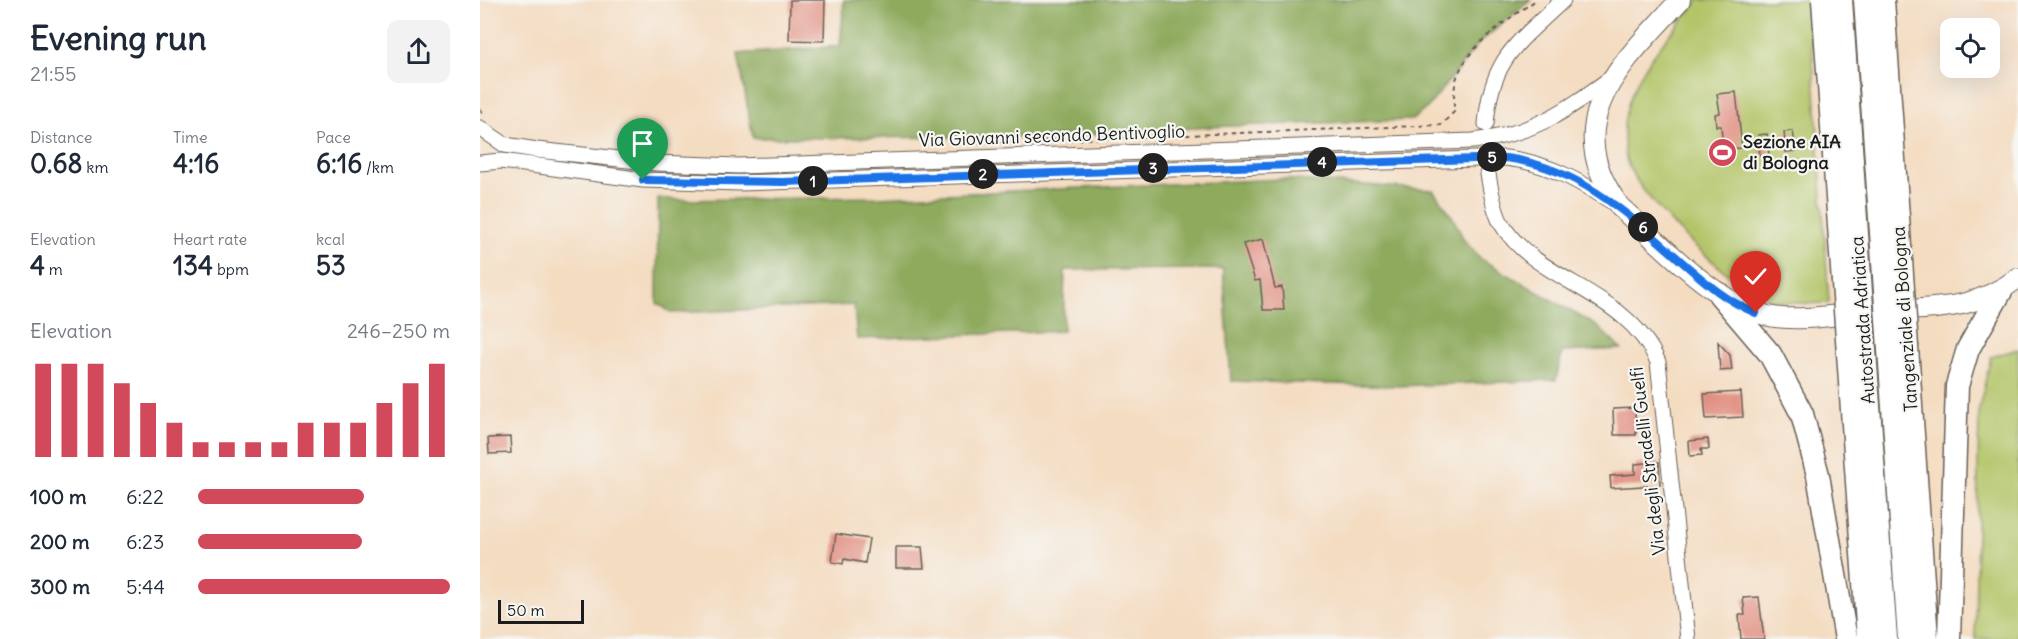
<!DOCTYPE html>
<html lang="en">
<head>
<meta charset="utf-8">
<style>
	body { margin:0; font-family:Delius,sans-serif; background:#f2f2f3; color:#1f2937; height:100vh; display:flex; flex-direction:column; font-size:22px; white-space:nowrap }
	* { box-sizing:border-box; margin:0 }
	p { font-size:20px; color:#747a83 }
	.icon { flex:none; width:33px; height:33px; fill:none; stroke:currentColor; stroke-width:2; stroke-linecap:round; stroke-linejoin:round }
	.map { position:relative; flex:1; overflow:hidden }
	.panel { display:flex; flex-direction:column; background:#fff; width:480px }
	.panel>* { flex:none }
	.fabs { position:absolute; left:1460px; top:18px; display:grid; gap:12px }
	.fabs a { display:grid; place-items:center; width:60px; height:60px; border-radius:12px; background:#fff; box-shadow:0 6px 24px #0002; font-size:30px }
	.scale { position:absolute; left:18px; bottom:15px; width:86px; box-sizing:border-box; padding-left:6px; border:3px solid #1c1c1c; border-top:0; font-size:16px; line-height:21px; white-space:nowrap; color:#1c1c1c; -webkit-text-stroke:4px #f6f6f2; paint-order:stroke }
	.pin { position:absolute; display:grid; place-items:center; width:51px; height:51px; color:#fff; margin:-62px -26px; border-radius:50% 50% 50% 0; rotate:-45deg; box-shadow:0 0 6px #0007 }
	.pin .icon { rotate:45deg }
	.km { position:absolute; width:30px; height:30px; margin:-15px; border-radius:50%; background:#222; color:#fff; font-size:16px; line-height:30px; text-align:center }
	.round { display:grid; place-items:center; flex:none; width:63px; height:63px; border-radius:12px; background:#f2f2f3 }
	.head { display:flex; align-items:center; justify-content:space-between; height:102px; padding:0 30px }
	h1 { font-size:33px; font-weight:700; line-height:45px }
	.stats { display:grid; grid-template-columns:repeat(3,1fr); gap:9px; height:102px; padding:6px 30px }
	.stats div { display:grid; align-content:center }
	.stats b { font-size:26px; font-weight:700 }
	.stats small { font-size:16px; font-weight:400 }
	.stats p { font-size:16px }
	.chart { height:168px; padding:12px 30px }
	.chart p { display:flex; justify-content:space-between }
	.chart svg { width:100%; height:108px; margin-top:6px; stroke:#d1495b; stroke-width:6 }
	ul { padding:0 30px; list-style:none; font-size:20px }
	li { display:grid; grid-template-columns:96px 72px 1fr; align-items:center; height:45px }
	li i { height:15px; border-radius:8px; background:#d1495b }
	main { display:flex; flex:1; min-height:0 }
	.map>svg:first-child { display:block }
</style>
</head>
<body>
<main>
<section class="panel">
<div class="head"><div><h1>Evening run</h1><p>21:55</p></div><a class="round"><svg class="icon" aria-label="share" viewBox="0 0 24 24"><path d="M12 15V3M7 8l5-5 5 5M5 13v7h14v-7"/></svg></a></div>
<div class="stats">
<div><p>Distance</p><b>0.68<small> km</small></b></div>
<div><p>Time</p><b>4:16</b></div>
<div><p>Pace</p><b>6:16<small> /km</small></b></div>
</div>
<div class="stats">
<div><p>Elevation</p><b>4<small> m</small></b></div>
<div><p>Heart rate</p><b>134<small> bpm</small></b></div>
<div><p>kcal</p><b>53</b></div>
</div>
<div class="chart"><p><span>Elevation</span>246–250 m</p>
<svg viewBox="0 0 160 44" preserveAspectRatio="none"><path d="M5 44V6M15 44V6M25 44V6M35 44V14M45 44V22M55 44V30M65 44V38M75 44V38M85 44V38M95 44V38M105 44V30M115 44V30M125 44V30M135 44V22M145 44V14M155 44V6"/></svg>
</div>
<ul>
<li><b>100 m</b>6:22<i style="width:66%"></i></li>
<li><b>200 m</b>6:23<i style="width:65%"></i></li>
<li><b>300 m</b>5:44<i style="width:100%"></i></li>
</ul>
</section>
<div class="map">
<svg width="1538" height="639" viewBox="0 0 1538 639">
	<rect width="100%" height="100%" fill="#f6f6f2"/>
	<filter id="ink" filterUnits="userSpaceOnUse"><feTurbulence type="fractalNoise" baseFrequency=".0167" numOctaves="2"/><feDisplacementMap in="SourceGraphic" scale="12" xChannelSelector="R" yChannelSelector="G"/><feConvolveMatrix kernelMatrix="1 2 1 2 8 2 1 2 1" color-interpolation-filters="sRGB"/></filter>
	<filter id="wash" filterUnits="userSpaceOnUse"><feTurbulence type="fractalNoise" baseFrequency=".008" numOctaves="4" result="noise"/><feDisplacementMap in="SourceGraphic" scale="24" xChannelSelector="R" yChannelSelector="G"/><feGaussianBlur stdDeviation="1.35" result="paint"/><feColorMatrix in="noise" values="0 0 0 0 0 0 0 0 0 0 0 0 0 0 0 0 0 1.4 0 .05"/><feComposite in="paint" operator="in"/></filter>
	<g filter="url(#wash)">
		<rect width="100%" height="100%" fill="#f4dcc1"/>
		<path fill="#b3c569" stroke="#687042" stroke-width="1.5" d="M1219 0H1329L1349 303C1329 304 1310 304 1290 299 1255 290 1153 194 1146 158 1144 148 1143 128 1145 118 1153 69 1190 36 1219 0Z
			M1538 349V639H1495L1499 408 1511 357Z"/>
		<path fill="#8eaa5d" stroke="#55633c" stroke-width="1.5" d="M364 0H1051L999 43 948 107 932 120 750 126 561 137 273 138 258 54 360 46Z
			M803 179 953 190 972 216 984 240 1001 259 1117 326 1141 349 1082 352 1076 380 918 386 751 381 743 269 585 270 583 331 377 339 374 305 192 313 177 303 178 198 199 200 397 197Z"/>
		<g id="blocks">
			<path fill="#e18b7e" d="M310 0H345L344 41 309 40Z
				M1256 92 1262 148 1243 149 1241 126H1236L1235 114 1240 113 1237 94Z
				M1313 131 1316 151 1306 152 1304 132Z
				M1287 134 1289 155 1280 156 1278 135Z
				M783 239 795 288 802 287 804 310H783L780 280 775 281 763 244Z
				M1238 342 1250 355 1252 370 1240 371Z
				M1261 392 1263 417 1226 419 1224 394Z
				M1155 408 1156 435H1134L1133 409Z
				M30 437 31 453 9 454 8 438Z
				M1228 439 1229 449H1221L1222 455 1210 456 1209 441Z
				M1179 462 1180 485 1131 488 1130 476 1155 474V464Z
				M356 534 389 539 385 563 364 559 363 564 352 562Z
				M416 547H442L444 568H416Z
				M1279 597 1284 639H1261L1259 615H1265L1263 598Z"/>
		</g>
	</g>
	<g filter="url(#ink)">
		<use href="#blocks" fill-opacity="0" stroke="#685f56" stroke-width="1.5"/>
		<g fill="none" stroke-linecap="round" stroke-linejoin="round">
			<defs>
				<path id="minor" d="M1006 124C1011 58 1038 43 1083 0
					M0 128 25 145 57 150 176 163 258 166 993 141C1052 135 1084 112 1131 78
					M0 163 21 161 163 180 260 183 1026 158C1070 163 1102 183 1139 206
					M1008 174C1011 190 1013 208 1021 223 1056 283 1146 289 1178 362L1208 639"/>
				<path id="major" d="M1200 0C1143 63 1075 120 1140 207 1181 244 1238 308 1294 317 1322 321 1353 315 1381 313
					M1410 311C1460 308 1497 309 1538 278"/>
				<path id="highway" d="M1239 294 1290 354 1322 414 1338 475 1366 639
					M1427 347 1447 639
					M1409 349 1429 639
					M1385 351 1406 639
					M1368 353 1388 639
					M1469 639 1477 386 1488 349 1521 291"/>
			</defs>
			<use href="#minor" stroke="#685f56" stroke-width="17"/>
			<use href="#major" stroke="#685f56" stroke-width="22"/>
			<use href="#highway" stroke="#685f56" stroke-width="25"/>
			<path stroke="#685f56" stroke-width="2" stroke-dasharray="4.5 4.5" stroke-linecap="butt" d="M0 109 4 115
				M481 144 961 125 974 112C974 97 973 83 980 70 995 40 1030 18 1056 0"/>
			<use href="#minor" stroke="#fff" stroke-width="15"/>
			<use href="#major" stroke="#fff" stroke-width="20"/>
			<use href="#highway" stroke="#fff" stroke-width="22"/>
			<defs>
				<path id="highway-bridge" d="M1343 0 1368 353
					M1361 0 1385 351
					M1385 0 1409 349
					M1403 0 1427 347"/>
			</defs>
			<use href="#highway-bridge" stroke="#685f56" stroke-width="25" stroke-linecap="butt"/>
			<use href="#highway-bridge" stroke="#fff" stroke-width="22"/>
		</g>
	</g>
	<g fill="none" stroke-linecap="round" stroke-linejoin="round" filter="url(#ink)">
		<defs>
			<path id="route" d="M163 180 302 182 1026 158C1099 167 1149 215 1201 261 1225 282 1246 301 1276 313"/>
		</defs>
		<use href="#route" stroke="#fff" stroke-width="12"/>
		<use href="#route" stroke="#1a73e8" stroke-width="8"/>
	</g>
	<defs>
		<symbol id="stadium-disc" viewBox="-11 -11 22 22"><circle r="9.5" fill="#d1495b" stroke="#f6f6f2"/><path d="M0-5a6.5 5 0 1 0 0 10a6.5 5 0 1 0 0-10ZM-3.5-1.8h7v3.6h-7Z" fill="#fff"/></symbol>
	</defs>
	<g fill-rule="evenodd">
		<use href="#stadium-disc" x="1226" y="136" width="33" height="33"/>
	</g>
	<g text-anchor="middle" stroke-width="4.5" stroke-linejoin="round" paint-order="stroke">
		<g font-size="18" fill="#1c1c1c" stroke="#f6f6f2">
			<text transform="translate(572 136) rotate(-2)" y="6">Via Giovanni secondo Bentivoglio</text>
			<text transform="translate(1425 319) rotate(-94)" y="6">Tangenziale di Bologna</text>
			<text transform="translate(1383 320) rotate(-94)" y="6">Autostrada Adriatica</text>
			<text transform="translate(1168 461) rotate(-97)" y="6">Via degli Stradelli Guelfi</text>
		</g>
		<g font-size="18" font-weight="bold" fill="#1c1c1c" stroke="#f6f6f2" text-anchor="start">
			<text x="1263" y="148">Sezione AIA<tspan x="1263" dy="21">di Bologna</tspan></text>
		</g>
	</g>
</svg>
<div class="fabs">
<a><svg class="icon" aria-label="locate" viewBox="0 0 24 24"><circle cx="12" cy="12" r="6"/><path d="M12 2v4M12 18v4M2 12h4M18 12h4"/></svg></a>
</div>
<div class="scale">50 m</div>
<div class="pin" style="left:163px;top:180px;background:#1e9e55"><svg class="icon" aria-label="arrive" viewBox="0 0 24 24"><path d="M6 21V4h12l-3 4 3 4H6"/></svg></div>
<div class="pin" style="left:1276px;top:313px;background:#d93025"><svg class="icon" aria-label="check" viewBox="0 0 24 24"><path d="M5 12l5 5 9-10"/></svg></div>
<b class="km" style="left:333px;top:181px">1</b>
<b class="km" style="left:503px;top:174px">2</b>
<b class="km" style="left:673px;top:168px">3</b>
<b class="km" style="left:842px;top:162px">4</b>
<b class="km" style="left:1012px;top:157px">5</b>
<b class="km" style="left:1163px;top:227px">6</b>
</div>
</main>
</body>
</html>
